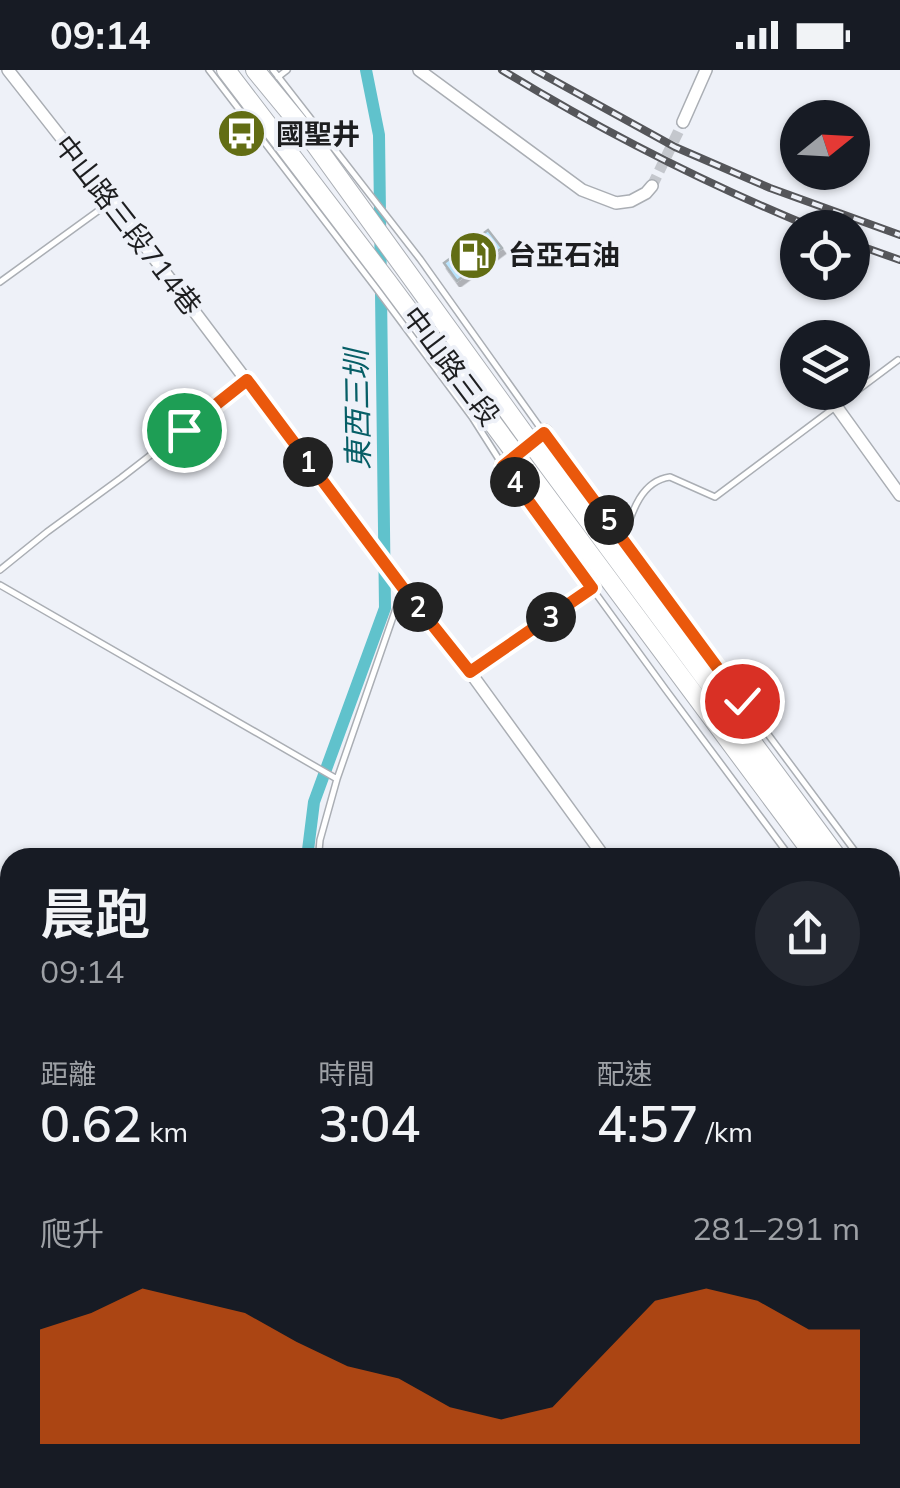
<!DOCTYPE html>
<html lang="zh-TW">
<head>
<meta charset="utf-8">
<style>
	body { margin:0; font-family:Mulish,"Noto Sans TC",sans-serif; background:#242831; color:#f1f3f6; height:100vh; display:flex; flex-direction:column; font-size:38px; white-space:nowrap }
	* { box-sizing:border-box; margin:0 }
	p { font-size:32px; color:#9ea1a6 }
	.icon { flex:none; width:55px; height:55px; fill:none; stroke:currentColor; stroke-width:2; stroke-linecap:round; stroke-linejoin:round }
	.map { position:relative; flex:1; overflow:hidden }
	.drawer { position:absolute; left:0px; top:778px; width:900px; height:642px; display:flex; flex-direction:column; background:#171b24; border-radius:30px 30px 0 0; box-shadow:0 2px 8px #0004 }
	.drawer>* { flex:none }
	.needle { width:65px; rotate:72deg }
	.tools { position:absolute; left:780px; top:30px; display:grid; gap:20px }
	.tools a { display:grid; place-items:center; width:90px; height:90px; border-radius:50%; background:#171b24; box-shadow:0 2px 8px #0004; font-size:50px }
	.pin { position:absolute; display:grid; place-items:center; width:85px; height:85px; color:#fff; margin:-42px; border:5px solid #fff; border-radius:50%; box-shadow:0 2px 10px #0007 }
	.km { position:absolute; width:50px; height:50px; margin:-25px; border-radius:50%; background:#222; color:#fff; font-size:28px; line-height:50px; text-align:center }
	.round { display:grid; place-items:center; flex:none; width:105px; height:105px; border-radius:52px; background:#242831 }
	.summary { display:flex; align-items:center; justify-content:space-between; height:170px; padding:0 40px }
	h1 { font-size:55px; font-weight:600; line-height:75px }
	.figures { display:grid; grid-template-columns:repeat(3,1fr); gap:15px; height:170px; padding:10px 40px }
	.figures div { display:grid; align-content:center }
	.figures b { font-size:50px; font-weight:600 }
	.figures small { font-size:28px; font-weight:400 }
	.figures p { font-size:28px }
	.chart { height:280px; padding:20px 40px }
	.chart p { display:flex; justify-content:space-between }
	.chart svg { width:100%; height:180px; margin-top:10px; fill:#ea580c; opacity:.7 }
	.status { display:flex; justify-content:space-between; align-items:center; height:70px; padding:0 50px; background:#171b24; direction:ltr }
	.status svg { height:28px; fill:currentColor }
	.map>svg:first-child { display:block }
</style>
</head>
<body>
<div class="status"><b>09:14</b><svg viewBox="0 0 49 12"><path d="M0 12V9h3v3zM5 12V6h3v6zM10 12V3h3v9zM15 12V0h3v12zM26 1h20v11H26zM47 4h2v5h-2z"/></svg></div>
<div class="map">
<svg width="900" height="1418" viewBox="0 0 900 1418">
	<defs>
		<filter id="shadow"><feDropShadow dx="3" dy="5.5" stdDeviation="0" flood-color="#0004"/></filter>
	</defs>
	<rect width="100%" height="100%" fill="#eef1f8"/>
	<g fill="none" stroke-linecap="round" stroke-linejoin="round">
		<path stroke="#60c2cc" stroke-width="12" d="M307 788 314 732 385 538 379 65 366 0
			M340 1410 342 1418"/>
	</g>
	<path fill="#bae4fd" stroke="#abb2b6" stroke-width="2.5" filter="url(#shadow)" d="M488 160 502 178 457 211 444 193Z"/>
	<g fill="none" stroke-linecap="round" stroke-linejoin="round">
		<path stroke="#c4c7cd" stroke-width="11" stroke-dasharray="11 5.5" stroke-linecap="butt" d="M652 116 683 52"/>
		<defs>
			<path id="service" d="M209 0 376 218 472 347 500 391
				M273 0 420 189 544 363 860 788
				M278 7 287 0
				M0 212 109 133
				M506 400 666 620 791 788
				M623 470C631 445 640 411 670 407L715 427 898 290
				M0 500 47 462 121 408 245 312
				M0 515 337 709
				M322 788 319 781 320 770 337 709 402 521
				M890 827 900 840
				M0 885 10 878
				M890 920 900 934
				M0 970 10 967
				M0 1004 10 1001
				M890 1098 900 1094
				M890 1123 900 1119
				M890 1156 900 1152
				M0 1325 10 1322"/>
			<path id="minor" d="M8 0 111 131 403 518 470 602 605 788
				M419 0 582 120 616 133 631 131 646 123 652 116
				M683 52 706 0
				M836 336 900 425
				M470 602 592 518
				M890 1247 900 1241"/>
			<path id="primary" d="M226 0 387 211 816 788
				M255 0 306 62 531 373 838 788
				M503 396 544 363
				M890 855 900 869
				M890 881 900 894
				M890 1140 900 1136
				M0 1201 10 1214
				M0 1240 10 1253
				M890 1276 900 1271
				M131 1410 137 1418
				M162 1410 168 1418
				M632 1418 635 1410
				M696 1418 703 1410"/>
		</defs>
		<use href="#service" stroke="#aaaeb4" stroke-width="8"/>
		<use href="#minor" stroke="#aaaeb4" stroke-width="14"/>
		<use href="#primary" stroke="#aaaeb4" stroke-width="20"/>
		<use href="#service" stroke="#fff" stroke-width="5"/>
		<use href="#minor" stroke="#fff" stroke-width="11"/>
		<use href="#primary" stroke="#fff" stroke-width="18"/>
		<defs>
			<path id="rail" d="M502 0C602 61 706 114 814 158
				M535 0 675 77 770 118 900 165
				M852 173 900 190"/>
		</defs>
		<use href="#rail" stroke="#55565a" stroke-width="8"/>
		<use href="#rail" stroke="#eef1f8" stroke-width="4" stroke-dasharray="11" stroke-linecap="butt"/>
	</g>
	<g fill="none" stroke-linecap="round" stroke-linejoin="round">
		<defs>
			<path id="route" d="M184 360 247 310 403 518 470 602 592 518 503 396 544 363 742 631"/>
		</defs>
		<use href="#route" stroke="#fff" stroke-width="20"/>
		<use href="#route" stroke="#ea580c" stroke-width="12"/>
	</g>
	<defs>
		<symbol id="bus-disc" viewBox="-11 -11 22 22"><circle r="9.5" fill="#626d14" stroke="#eef1f8"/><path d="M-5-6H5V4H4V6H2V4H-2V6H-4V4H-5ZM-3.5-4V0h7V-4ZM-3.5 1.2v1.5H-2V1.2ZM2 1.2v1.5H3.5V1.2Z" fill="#fff"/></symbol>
		<symbol id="fuel-disc" viewBox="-11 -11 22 22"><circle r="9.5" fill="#626d14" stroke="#eef1f8"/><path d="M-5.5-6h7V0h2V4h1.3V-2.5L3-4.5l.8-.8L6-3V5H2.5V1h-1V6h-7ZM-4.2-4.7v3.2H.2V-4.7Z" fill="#fff"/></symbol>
	</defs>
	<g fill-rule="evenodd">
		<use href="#bus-disc" x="214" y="36" width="55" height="55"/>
		<use href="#fuel-disc" x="446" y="158" width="55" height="55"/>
	</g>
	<g text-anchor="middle" stroke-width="8" stroke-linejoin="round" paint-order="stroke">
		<g font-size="28" font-weight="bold" fill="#1d1e20" stroke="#eef1f8" text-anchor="start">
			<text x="276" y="74">國聖井</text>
			<text x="508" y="195">台亞石油</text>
		</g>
		<g font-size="28" fill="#1d1e20" stroke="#eef1f8">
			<text transform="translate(128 155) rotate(52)" y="10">中山路三段714巷</text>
			<text transform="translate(451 296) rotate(53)" y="10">中山路三段</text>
		</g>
		<g font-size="30" font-style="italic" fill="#065e66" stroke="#eef1f8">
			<text transform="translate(358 340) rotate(-91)" y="10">東西三圳</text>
		</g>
	</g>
</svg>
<div class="tools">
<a><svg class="needle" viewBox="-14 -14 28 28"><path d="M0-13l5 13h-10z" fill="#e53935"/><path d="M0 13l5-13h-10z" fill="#9ea1a6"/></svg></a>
<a><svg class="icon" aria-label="locate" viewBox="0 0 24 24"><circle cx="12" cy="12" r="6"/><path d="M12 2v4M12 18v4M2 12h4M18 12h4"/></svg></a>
<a><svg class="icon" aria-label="layers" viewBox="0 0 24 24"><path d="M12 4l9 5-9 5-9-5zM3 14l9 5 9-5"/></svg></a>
</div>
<div class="pin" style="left:184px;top:360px;background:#1e9e55"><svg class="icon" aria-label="arrive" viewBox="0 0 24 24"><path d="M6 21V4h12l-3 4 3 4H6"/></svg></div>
<div class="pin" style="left:742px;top:631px;background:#d93025"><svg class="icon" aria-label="check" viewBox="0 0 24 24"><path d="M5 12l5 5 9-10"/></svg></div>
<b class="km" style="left:308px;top:392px">1</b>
<b class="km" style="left:418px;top:537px">2</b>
<b class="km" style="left:551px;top:547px">3</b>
<b class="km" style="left:515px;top:412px">4</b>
<b class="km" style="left:609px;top:450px">5</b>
<section class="drawer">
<div class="summary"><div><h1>晨跑</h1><p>09:14</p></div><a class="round"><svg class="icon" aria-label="share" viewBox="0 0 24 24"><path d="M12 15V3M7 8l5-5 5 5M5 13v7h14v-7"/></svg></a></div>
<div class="figures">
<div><p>距離</p><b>0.62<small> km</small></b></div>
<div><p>時間</p><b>3:04</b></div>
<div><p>配速</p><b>4:57<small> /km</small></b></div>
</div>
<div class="chart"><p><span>爬升</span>281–291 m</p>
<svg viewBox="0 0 160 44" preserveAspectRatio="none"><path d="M0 44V16L10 12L20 6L30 9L40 12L50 19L60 25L70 28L80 35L90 38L100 35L110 22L120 9L130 6L140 9L150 16L160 16V44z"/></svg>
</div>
</section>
</div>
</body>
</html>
